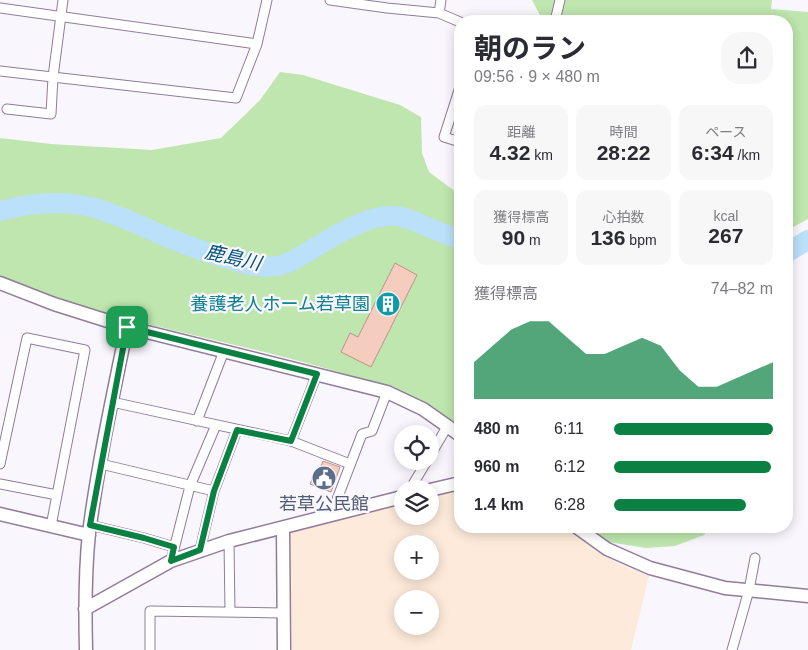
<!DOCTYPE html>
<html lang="ja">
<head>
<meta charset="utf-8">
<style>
	body { margin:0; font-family:Helvetica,"Noto Sans JP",sans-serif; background:#f7f7f7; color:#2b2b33; height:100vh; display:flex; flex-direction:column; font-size:19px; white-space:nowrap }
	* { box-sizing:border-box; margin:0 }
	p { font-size:16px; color:#7c7c81 }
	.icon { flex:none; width:28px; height:28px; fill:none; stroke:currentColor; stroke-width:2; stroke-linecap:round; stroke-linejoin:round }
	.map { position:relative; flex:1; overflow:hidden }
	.side { position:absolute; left:454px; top:15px; width:339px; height:518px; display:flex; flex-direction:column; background:#fff; border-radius:20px; box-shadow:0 2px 12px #0003 }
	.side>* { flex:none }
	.buttons { position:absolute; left:394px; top:425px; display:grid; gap:10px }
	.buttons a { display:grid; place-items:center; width:45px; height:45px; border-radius:50%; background:#fff; box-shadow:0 2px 12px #0003; font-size:25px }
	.pin { position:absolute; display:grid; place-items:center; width:42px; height:42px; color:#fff; margin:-21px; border-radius:10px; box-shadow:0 2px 8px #0006 }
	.round { display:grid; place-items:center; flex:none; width:52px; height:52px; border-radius:20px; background:#f7f7f7 }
	.summary { display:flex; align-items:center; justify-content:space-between; height:85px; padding:0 20px }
	h1 { font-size:28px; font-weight:700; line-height:38px }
	.metrics { display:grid; grid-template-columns:repeat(3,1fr); gap:8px; height:85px; padding:5px 20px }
	.metrics div { display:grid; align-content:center; border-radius:12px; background:#f7f7f7; text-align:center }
	.metrics b { font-size:21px; font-weight:700 }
	.metrics small { font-size:14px; font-weight:400 }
	.metrics p { font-size:14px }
	.chart { height:140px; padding:10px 20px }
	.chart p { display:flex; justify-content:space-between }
	.chart svg { width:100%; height:90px; margin-top:5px; fill:#0b8043; opacity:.7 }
	ul { padding:0 20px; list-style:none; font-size:16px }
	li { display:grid; grid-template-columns:80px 60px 1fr; align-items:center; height:38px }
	li i { height:12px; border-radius:6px; background:#0b8043 }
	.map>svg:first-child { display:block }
</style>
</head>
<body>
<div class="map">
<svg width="808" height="650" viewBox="0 0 808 650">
	<rect width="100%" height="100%" fill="#faf6fd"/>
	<path fill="#fdeada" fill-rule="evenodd" d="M460 489V526H565L593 549 617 563 649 576 631 650H292L290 533 402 504V516H430V496ZM402 544H430V571H402ZM402 599H430V626H402Z"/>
	<path fill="#bee6ae" d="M532 0H772L771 9 808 12V219L786 231V21H543Z
		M280 72 303 75 400 105 421 117 422 153 429 172 460 195V425C384 378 293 359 206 338 137 322 69 304 0 287V138L51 144 152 150 221 138 260 100Z
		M579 526H710L704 535 675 546 646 548 608 542Z"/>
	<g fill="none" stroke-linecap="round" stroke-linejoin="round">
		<path stroke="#bbe0fa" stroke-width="20" d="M0 211C29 203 61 200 91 207 118 214 143 227 169 238 186 245 202 251 219 256 237 262 257 269 276 266 280 266 285 263 290 262 319 247 369 208 402 217 422 223 440 234 460 239
			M786 253 808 240"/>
	</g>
	<path fill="#f5cdbf" stroke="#bb9487" d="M395 263 417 275 371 367 341 352 350 333 358 337Z
		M323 461 340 467 331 492 310 484 316 470 319 471Z"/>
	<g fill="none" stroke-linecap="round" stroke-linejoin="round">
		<defs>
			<path id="street" d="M330 0 387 8 439 13 460 22
				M0 8 257 44 267 0
				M439 13 441 0
				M555 21 560 0
				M0 71 236 98 257 44
				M460 87 444 137 460 142
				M7 109 51 114 53 77 63 0
				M112 402 291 441 350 464
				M197 421 224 351
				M291 441 317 374
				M430 456 448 425
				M0 464 27 338 85 350 51 526
				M101 464 214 491
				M0 484 57 495
				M410 489 427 461
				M331 515 362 434 372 431 387 392
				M90 525 144 538 174 547
				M229 541 230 612
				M200 550 214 491 237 430
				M171 561 190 486 216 425
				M150 650V611L283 613
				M732 650 749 590 755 558"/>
			<path id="secondary" d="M0 283 54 304 127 327 387 392 423 409 460 435
				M430 490 460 483
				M0 514 89 535
				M575 526 607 549 650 568 725 588 808 596
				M283 528 284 650
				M85 609 171 561 229 541 402 497
				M86 650C85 611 85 571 89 533 98 464 113 395 127 327"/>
		</defs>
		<use href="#street" stroke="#917c9a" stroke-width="11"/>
		<use href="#secondary" stroke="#917c9a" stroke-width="15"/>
		<use href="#street" stroke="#fff" stroke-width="9"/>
		<use href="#secondary" stroke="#fff" stroke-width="12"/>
	</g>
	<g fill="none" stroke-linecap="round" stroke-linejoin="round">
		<defs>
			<path id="route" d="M127 327 317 374 291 441 237 430 214 491 200 550 171 561 174 547 144 538 90 525Z"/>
		</defs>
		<use href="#route" stroke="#fff" stroke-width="10"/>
		<use href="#route" stroke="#0b8043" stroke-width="6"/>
	</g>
	<defs>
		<symbol id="building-disc" viewBox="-11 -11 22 22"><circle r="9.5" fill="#0f9aa8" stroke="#faf6fd"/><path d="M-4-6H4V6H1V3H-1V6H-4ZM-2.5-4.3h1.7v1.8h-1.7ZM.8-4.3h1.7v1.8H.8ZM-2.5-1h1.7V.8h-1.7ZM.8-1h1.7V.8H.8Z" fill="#fff"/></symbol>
		<symbol id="civic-disc" viewBox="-11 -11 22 22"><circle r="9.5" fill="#5c6f8a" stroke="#faf6fd"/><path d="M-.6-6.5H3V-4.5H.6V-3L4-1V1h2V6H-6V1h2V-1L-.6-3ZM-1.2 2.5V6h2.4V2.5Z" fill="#fff"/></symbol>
	</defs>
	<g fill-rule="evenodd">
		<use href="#building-disc" x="374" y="290" width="28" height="28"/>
		<use href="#civic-disc" x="310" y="464" width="28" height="28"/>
	</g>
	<g text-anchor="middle" stroke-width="4.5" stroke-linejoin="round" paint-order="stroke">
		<g font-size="18" fill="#0d838f" stroke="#faf6fd" text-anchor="end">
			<text x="370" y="310">養護老人ホーム若草園</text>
		</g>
		<g font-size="18" fill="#4e5e75" stroke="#faf6fd">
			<text x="324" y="510">若草公民館</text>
		</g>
		<g font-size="19" font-style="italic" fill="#00527a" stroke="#faf6fd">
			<text transform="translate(233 257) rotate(13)" y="7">鹿島川</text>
		</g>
	</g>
</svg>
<div class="buttons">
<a><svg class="icon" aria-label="locate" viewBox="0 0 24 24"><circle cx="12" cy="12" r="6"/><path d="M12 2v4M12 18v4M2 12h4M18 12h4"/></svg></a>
<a><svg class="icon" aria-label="layers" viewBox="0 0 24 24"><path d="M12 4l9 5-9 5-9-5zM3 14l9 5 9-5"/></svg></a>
<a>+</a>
<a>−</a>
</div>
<div class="pin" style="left:127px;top:327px;background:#1e9e55"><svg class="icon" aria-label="arrive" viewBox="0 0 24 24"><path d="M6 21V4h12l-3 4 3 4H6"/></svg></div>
<section class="side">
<div class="summary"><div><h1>朝のラン</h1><p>09:56 · 9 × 480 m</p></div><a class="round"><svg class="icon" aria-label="share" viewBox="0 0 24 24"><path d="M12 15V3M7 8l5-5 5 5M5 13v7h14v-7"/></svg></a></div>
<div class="metrics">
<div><p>距離</p><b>4.32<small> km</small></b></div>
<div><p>時間</p><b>28:22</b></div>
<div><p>ペース</p><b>6:34<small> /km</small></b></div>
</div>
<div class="metrics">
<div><p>獲得標高</p><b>90<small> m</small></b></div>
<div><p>心拍数</p><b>136<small> bpm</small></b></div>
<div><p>kcal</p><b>267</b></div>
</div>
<div class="chart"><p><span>獲得標高</span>74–82 m</p>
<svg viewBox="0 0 160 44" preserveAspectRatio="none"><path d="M0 44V26L10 18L20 10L30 6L40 6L50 14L60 22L70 22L80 18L90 14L100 18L110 30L120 38L130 38L140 34L150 30L160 26V44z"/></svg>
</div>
<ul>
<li><b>480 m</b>6:11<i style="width:100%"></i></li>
<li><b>960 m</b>6:12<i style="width:99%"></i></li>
<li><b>1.4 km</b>6:28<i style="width:83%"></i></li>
</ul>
</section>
</div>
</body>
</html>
